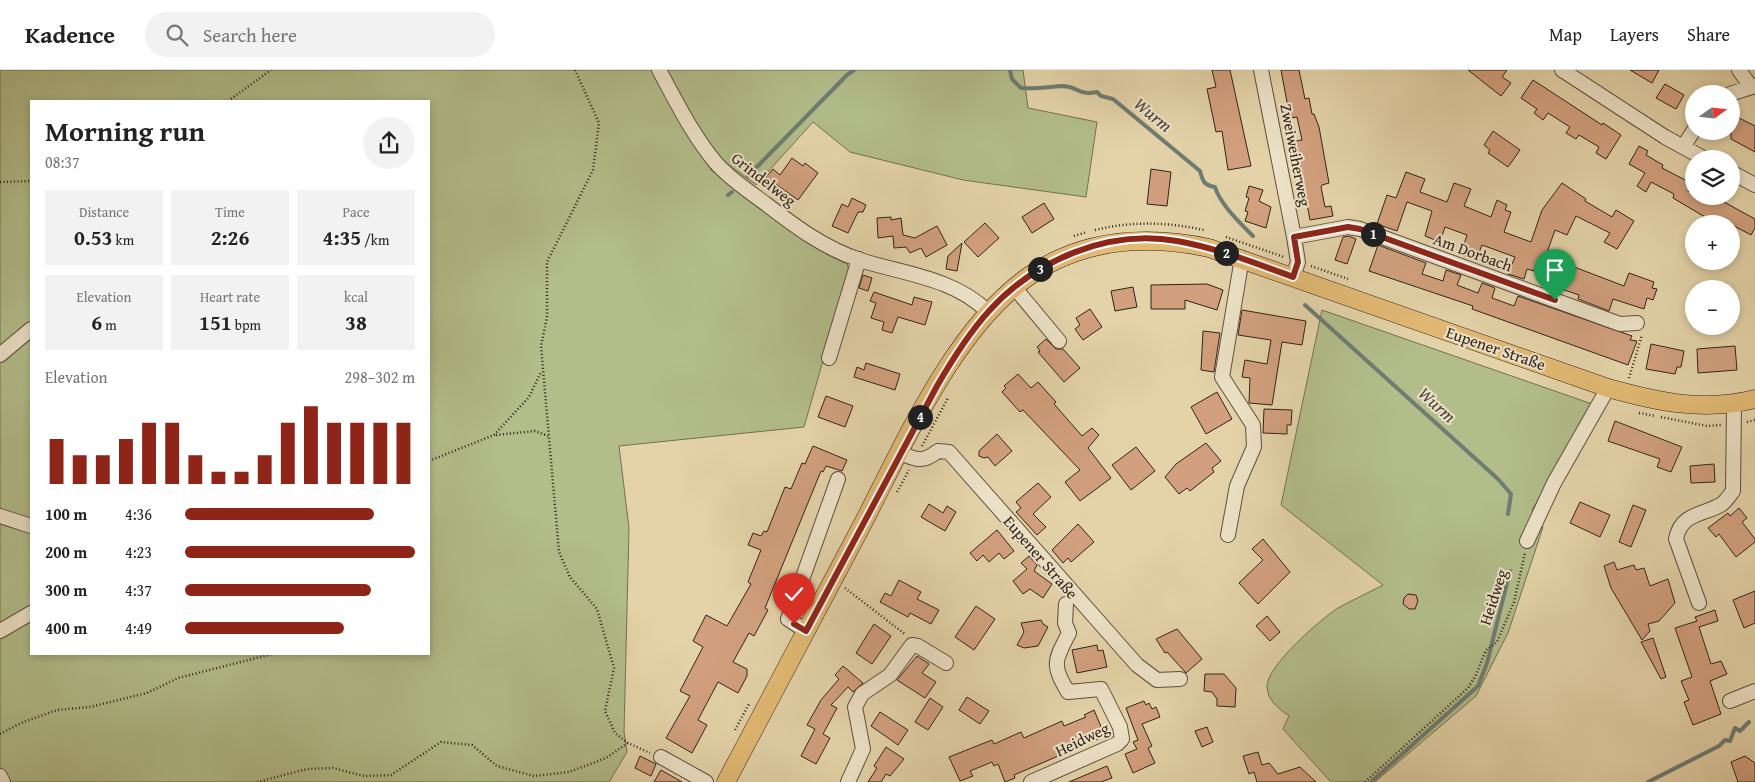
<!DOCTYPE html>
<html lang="en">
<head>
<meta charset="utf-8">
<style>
	body { margin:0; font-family:"Gentium Book Plus",serif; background:#f2f2f2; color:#222; height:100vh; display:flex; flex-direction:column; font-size:19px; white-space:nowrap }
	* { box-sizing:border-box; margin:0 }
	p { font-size:16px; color:#767676 }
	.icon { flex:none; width:28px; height:28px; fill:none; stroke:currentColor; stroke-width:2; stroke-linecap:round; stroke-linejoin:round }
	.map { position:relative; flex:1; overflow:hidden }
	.sheet { position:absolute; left:30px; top:30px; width:400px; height:555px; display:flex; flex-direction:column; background:#fff; border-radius:0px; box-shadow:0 2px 8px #0003 }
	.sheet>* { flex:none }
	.needle { width:32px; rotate:75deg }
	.buttons { position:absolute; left:1685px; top:15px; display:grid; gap:10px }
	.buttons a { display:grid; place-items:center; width:55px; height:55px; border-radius:50%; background:#fff; box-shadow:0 2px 8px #0003; font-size:25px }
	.pin { position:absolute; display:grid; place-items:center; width:42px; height:42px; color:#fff; margin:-51px -21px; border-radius:50% 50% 50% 0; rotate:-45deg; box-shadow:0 0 5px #0007 }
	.pin .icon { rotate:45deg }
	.km { position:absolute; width:25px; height:25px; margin:-12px; border-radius:50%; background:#222; color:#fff; font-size:14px; line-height:25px; text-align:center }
	.round { display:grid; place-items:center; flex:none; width:52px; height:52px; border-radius:26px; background:#f2f2f2 }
	.headline { display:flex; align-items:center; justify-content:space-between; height:85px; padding:0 15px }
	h1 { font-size:28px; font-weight:700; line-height:38px }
	.metrics { display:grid; grid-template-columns:repeat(3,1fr); gap:8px; height:85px; padding:5px 15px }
	.metrics div { display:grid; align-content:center; border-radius:0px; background:#f2f2f2; text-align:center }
	.metrics b { font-size:21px; font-weight:700 }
	.metrics small { font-size:14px; font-weight:400 }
	.metrics p { font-size:14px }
	.chart { height:140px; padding:10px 15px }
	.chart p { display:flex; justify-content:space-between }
	.chart svg { width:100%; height:90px; margin-top:5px; stroke:#8f2418; stroke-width:6 }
	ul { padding:0 15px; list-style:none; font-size:16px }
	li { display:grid; grid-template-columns:80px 60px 1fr; align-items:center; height:38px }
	li i { height:12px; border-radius:6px; background:#8f2418 }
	header { display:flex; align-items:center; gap:30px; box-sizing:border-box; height:70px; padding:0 25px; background:#fff; border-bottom:1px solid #e0e0e0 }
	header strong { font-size:24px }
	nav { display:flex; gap:28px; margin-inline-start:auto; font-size:18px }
	.search { width:350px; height:45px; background:#f2f2f2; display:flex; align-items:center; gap:12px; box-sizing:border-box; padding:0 18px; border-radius:28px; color:#767676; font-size:19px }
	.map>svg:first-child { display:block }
</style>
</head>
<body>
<header>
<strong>Kadence</strong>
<div class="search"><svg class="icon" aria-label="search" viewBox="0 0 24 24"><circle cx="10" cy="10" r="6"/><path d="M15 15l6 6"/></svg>Search here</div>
<nav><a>Map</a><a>Layers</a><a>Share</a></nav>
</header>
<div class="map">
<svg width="1755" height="712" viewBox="0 0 1755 712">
	<rect width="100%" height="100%" fill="#e4d3a9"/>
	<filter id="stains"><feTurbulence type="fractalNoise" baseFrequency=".004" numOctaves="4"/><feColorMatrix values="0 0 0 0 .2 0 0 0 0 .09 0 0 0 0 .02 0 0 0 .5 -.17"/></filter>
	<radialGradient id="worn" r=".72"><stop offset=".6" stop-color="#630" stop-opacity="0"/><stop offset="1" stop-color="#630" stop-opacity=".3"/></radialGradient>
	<path fill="#b2bd8a" stroke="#727052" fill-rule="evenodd" d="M0 0H653L711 100 828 185 847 194 849 200 804 357 619 376 629 458 624 662 627 682 609 712H0ZM31 31H429V584H31Z
		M666 0H1023L1028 38 1097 52 1086 127 963 110 850 82 813 52 756 115 723 91 704 68Z
		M1322 240 1595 335 1532 440 1543 457 1508 563 1476 626 1375 712H1331L1283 659 1289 646C1278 638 1268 631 1267 617 1266 596 1321 549 1338 538 1352 530 1368 523 1383 515L1281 435Z"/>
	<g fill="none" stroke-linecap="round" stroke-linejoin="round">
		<path stroke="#6e7c73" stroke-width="4" d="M1010 0 1012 9 1021 18C1036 19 1048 17 1062 16 1079 16 1077 26 1097 22L1101 26 1113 29 1200 101C1203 112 1204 115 1215 117 1220 134 1240 153 1253 166
			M748 106 847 5 854 0
			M728 125 732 122
			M1305 235 1498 409 1511 424 1508 444
			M1371 712 1478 616 1487 593 1510 501
			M1648 712 1719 676 1725 670 1730 671 1735 658 1740 661 1749 652"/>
	</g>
	<path fill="#d2a07e" stroke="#31231b" d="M1212 0H1230L1251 96 1228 100 1222 61 1216 62 1207 19 1216 17Z
		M1281 0H1299L1305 29 1309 28 1312 44H1314L1319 57 1329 113 1322 115 1321 117 1325 137 1331 136 1333 146 1310 150 1295 71 1302 70 1297 47 1290 48Z
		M1468 0H1507L1502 7 1511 13 1501 26Z
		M1630 0H1659L1652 13Z
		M1533 10 1602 55 1603 53 1621 65 1606 89 1596 83 1599 77 1579 65 1576 69 1566 63 1570 57 1548 43 1543 50 1534 43 1537 39 1521 28Z
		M1665 14 1684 25 1676 39 1656 28Z
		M1731 44 1755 56V82L1731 69Z
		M1493 61 1520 80 1508 97 1488 83 1490 80 1484 75Z
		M1639 76 1648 81 1646 85 1663 95 1662 98 1691 113 1688 121 1694 124V126H1713L1755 149V158L1751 165 1717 147 1714 154H1702L1705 147 1673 128 1674 124 1651 112 1646 122 1637 116 1645 103 1629 94Z
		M792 88 803 96 805 93 818 103 798 130 766 107 773 99 780 105Z
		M1151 99 1171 102 1167 136 1147 134Z
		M1406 102 1425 109 1420 122 1447 132 1454 113 1471 119 1464 136 1491 147 1497 130 1507 135 1505 140 1511 142 1504 162 1531 172 1542 140 1562 113 1586 129 1585 131 1612 147 1616 140 1634 151 1617 179 1604 172 1610 163 1576 146 1567 165 1555 160 1544 191 1568 199 1569 195 1624 216 1629 203 1654 212 1652 218 1657 219 1653 230 1647 228 1644 239 1613 229 1609 241 1578 229 1579 225 1553 216 1556 207 1534 199V201L1527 199 1524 209 1508 204 1515 187 1482 175 1476 190 1461 184 1467 165 1445 157 1440 172 1425 166 1432 141 1407 132 1397 161 1377 154 1387 125 1396 128Z
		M1249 116 1263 120 1259 131 1271 137 1266 158 1245 151 1248 142 1245 141 1249 128 1246 127Z
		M852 128 866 135 863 142H858L848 163 832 156 842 134 848 137Z
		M1044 133 1054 149 1032 163 1022 147Z
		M891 147V150L901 148 903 165 915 168 937 156 947 175 926 187 921 178 910 183 906 177 894 178 893 166 878 168 877 148Z
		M985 153 999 168 978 187 964 172Z
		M1348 166 1356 169 1347 194 1335 190 1343 167Z
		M962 173 957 201 946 199 948 186Z
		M1378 175 1426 193 1422 204 1443 211 1446 200 1461 205 1457 215 1478 223 1482 213 1495 218 1492 228 1514 236 1518 226 1632 266 1630 270 1637 271 1628 295 1472 239 1473 236 1369 201Z
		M863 205 872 208 868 221 859 218Z
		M1207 214 1223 220 1217 240 1185 230V239H1151V215Z
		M1133 217 1137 237 1115 241 1111 221Z
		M874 222 912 235 914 227 932 232 925 255 898 247 892 263 882 260 884 252 871 248 876 233 870 231Z
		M1090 239 1102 257 1083 270 1075 259 1080 255 1076 248Z
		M1242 240 1306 251 1302 275 1282 272 1272 335 1249 333 1250 308 1242 307 1245 290 1267 294 1271 270 1238 265Z
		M1203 261 1220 263 1214 302 1201 300Z
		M1046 269 1056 279H1063L1080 298 1064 312 1038 282 1040 281 1037 277Z
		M1651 274 1684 281 1681 297H1677L1675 304 1646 299Z
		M1735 276 1737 300 1698 303 1697 279Z
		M866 293 900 304 895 320 854 307 857 297 864 300Z
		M1018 304 1031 318 1038 312 1056 332 1054 334 1082 366 1092 358 1099 365 1088 378 1111 408 1080 431 1065 412 1080 400 1023 340 1020 342 1002 322 1006 318 1004 316Z
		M1217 322 1232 349 1206 364 1191 337Z
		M826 326 853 336 845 357 818 347Z
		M1264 339 1292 340 1291 355H1287V364L1263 363Z
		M1615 351 1682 377 1671 402 1657 397 1660 389 1608 371Z
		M997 364 1012 381 995 396 988 387 984 388 979 386V381Z
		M1206 373 1221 391 1212 398 1214 402 1190 421 1187 418 1179 424 1165 407 1176 394Z
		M813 376 847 390 842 401 826 396 823 402 821 401 765 538 768 540 754 566 749 563 733 592 747 599V606L738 623 718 612 698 650 707 655 692 683 666 668 690 626 680 621 703 577 693 571 706 545 727 556 751 514 748 512 761 480 748 475 753 463 761 466 764 461 767 462 785 417 791 419 802 393 805 394Z
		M1136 377 1155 401 1131 420 1112 395Z
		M1714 394 1715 412 1691 413 1690 396Z
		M1038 413 1051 427 1033 444 1046 457 1037 465 1016 442 1021 438 1016 432Z
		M1580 432 1610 445 1600 467 1570 453Z
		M929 434 943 443 947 436 956 442 945 461 921 447Z
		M1633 435 1646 440 1631 477 1619 472Z
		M1739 438 1747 448 1742 452 1755 469V472L1736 487 1719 464 1716 467 1708 458 1728 443 1730 446Z
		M1078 454 1094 472 1071 492 1068 488 1063 493 1052 480Z
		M997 460 1014 481 1004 489 999 483 989 492 983 485 977 491 970 483Z
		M1263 469 1290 502 1258 534 1239 513 1263 490 1252 479Z
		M1029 486 1037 495 1034 501 1052 514 1043 528 1030 519 1023 524 1013 511 1027 499 1021 493Z
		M1614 492 1617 500 1634 495 1636 500 1644 498 1650 516 1668 509 1675 533 1659 551 1648 554 1650 561 1642 570 1611 518 1604 496Z
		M899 510 921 522 917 529 939 540 931 554 910 543 908 547 880 532 885 523 891 526Z
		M1755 521V553L1744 558 1733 530Z
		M1408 524 1416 525 1418 531 1415 539H1409L1403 534 1404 528Z
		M976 536 995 549 974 580 955 567Z
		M1715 540 1718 551 1699 557 1711 594 1721 591 1727 604 1710 611 1721 644 1693 655 1684 632 1689 630 1681 611 1692 607 1675 558 1697 551 1695 547Z
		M1267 546 1280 562 1270 571 1256 556Z
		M1041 550 1043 554 1048 557 1038 576 1024 578 1017 575 1024 562 1021 553Z
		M874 554 891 566 872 594 856 583Z
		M1177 559 1202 589 1186 603 1167 582 1165 583 1156 569Z
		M1653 568 1666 607 1661 609 1641 572Z
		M1097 575 1098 581 1103 580 1107 597 1077 603 1072 580Z
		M917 586 929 594 922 603 936 612 925 628 897 610Z
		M843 596 863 613 853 622 848 617 831 635 837 638 823 664 830 668 816 694 801 686 815 659 807 655 821 630 839 609 835 605Z
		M1205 604H1224L1236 618 1235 637 1217 636V629L1212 622 1204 621Z
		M967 627 989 641 980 654 959 640Z
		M930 628 943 637 928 660 915 652Z
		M1144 631 1146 635 1149 633 1152 639 1156 637 1160 647 1142 654 1152 676 1148 678 1155 693 1133 703 1125 684 1137 679 1133 672 1138 670 1126 638Z
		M1094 640 1105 666 1014 705 1015 708 1005 712 998 694 994 696 992 692 970 701 973 706 960 711 949 687 992 670 994 674 1021 662 1024 668 1062 651 1064 656 1086 647 1084 645Z
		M880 642 908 660 898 675 871 656Z
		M1207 657 1213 672 1202 677 1195 661Z
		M886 677 904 689 890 706 886 704 881 712H868L877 698 874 696Z
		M1258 682 1262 695 1269 693 1278 704 1300 697 1316 712H1257L1254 702 1249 704 1243 686Z
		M640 686 656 694 651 706 635 698Z
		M1745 686 1755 693V712H1738L1731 692Z
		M1107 696 1112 708 1101 712H1069Z
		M661 700 682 712H654Z"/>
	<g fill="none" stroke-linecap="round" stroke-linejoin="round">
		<defs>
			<path id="minor" d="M659 0C676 31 693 66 716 93 730 109 750 122 766 134 796 157 824 178 860 190 904 204 954 208 988 242
				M1261 0 1294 167 1298 192 1293 207
				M1562 0 1665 67 1705 89
				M1739 0 1751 17
				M1730 24 1755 16
				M1683 77 1694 60
				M1731 102 1755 115
				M1294 167 1348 157 1360 159 1620 254 1637 253
				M1014 217 1059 271
				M0 285 31 259
				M829 288 859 189
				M901 383C917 391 924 392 938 381L949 382 1137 595 1157 610 1180 609
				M0 446 31 456
				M1228 465 1237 416 1254 377 1253 355 1222 307 1242 188
				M1527 471 1554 413 1608 318
				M1699 533 1676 469C1681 442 1705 445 1722 434 1726 431 1730 425 1733 421L1734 334
				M0 561 31 543
				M806 561 788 549 838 409
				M1730 631 1755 621
				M661 687 706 712
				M0 706 3 712
				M848 712 863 679 855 637 862 624 890 605 912 575 918 576 946 593
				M1031 712 1117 674 1122 669 1120 657 1101 619 1068 622C1051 595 1055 590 1069 563L1065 553 1066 534"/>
			<path id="major" d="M726 712C771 627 816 543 860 459 903 377 954 256 1032 204 1086 168 1147 165 1209 178L1608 318C1658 332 1704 342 1755 329"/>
		</defs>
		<use href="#minor" stroke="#5e4f3e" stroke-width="16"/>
		<use href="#major" stroke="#31231b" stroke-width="19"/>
		<path stroke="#31231b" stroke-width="2.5" stroke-dasharray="1 2.5" stroke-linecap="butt" d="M575 0 599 53 593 100 547 192V247L541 276 559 482 570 507 597 539 614 598 605 641 615 663 628 673 650 683
			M228 31 271 0
			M0 112 31 111
			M1095 160C1131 151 1167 152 1204 160
			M1074 166 1087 162
			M1226 167 1284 187
			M1311 196 1348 209
			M1629 308 1642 265
			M1639 343 1655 346
			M1661 347 1707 356 1722 355
			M1747 352 1755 350
			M496 365 535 361 548 366
			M922 376 948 328
			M429 391 494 365 529 327 541 302
			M897 422 909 400
			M845 518 906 565
			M735 660 749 634
			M0 664 21 653 57 640 90 637 147 623 178 608 272 584
			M257 712 307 699 333 698 364 706 391 705 441 672 472 675 497 696 534 706 569 702 606 688 628 673
			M1365 712 1468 618 1476 605 1486 580 1497 572 1514 532 1525 483"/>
		<use href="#minor" stroke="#ede2c7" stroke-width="14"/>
		<use href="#major" stroke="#e2ba74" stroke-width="18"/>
	</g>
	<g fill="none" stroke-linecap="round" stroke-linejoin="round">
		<defs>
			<path id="route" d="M794 554 806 561 937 316C952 290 968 264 989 241 1035 190 1108 159 1177 171 1217 178 1255 193 1293 207L1298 192 1294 167 1348 157 1360 159 1555 230"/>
		</defs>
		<use href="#route" stroke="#fff" stroke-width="10"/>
		<use href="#route" stroke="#8f2418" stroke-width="6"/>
	</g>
	<g text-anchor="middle" stroke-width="4" stroke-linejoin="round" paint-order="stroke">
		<g font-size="16" fill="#31231b" stroke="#ede2c7">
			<text transform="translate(1296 85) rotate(79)" y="6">Zweiweiherweg</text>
			<text transform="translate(764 109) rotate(38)" y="6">Grindelweg</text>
			<text transform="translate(1473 182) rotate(20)" y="6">Am Dorbach</text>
			<text transform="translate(1496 278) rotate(19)" y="6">Eupener Straße</text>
			<text transform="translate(1041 487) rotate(49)" y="6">Eupener Straße</text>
			<text transform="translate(1493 527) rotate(-72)" y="6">Heidweg</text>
			<text transform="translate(1082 669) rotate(-26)" y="6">Heidweg</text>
		</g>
		<g font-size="18" font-style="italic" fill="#4a4840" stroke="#ede2c7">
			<text transform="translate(1153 45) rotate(39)" y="6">Wurm</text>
			<text transform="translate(1437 335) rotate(42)" y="6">Wurm</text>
		</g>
	</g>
	<rect width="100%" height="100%" filter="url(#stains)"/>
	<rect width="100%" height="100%" fill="url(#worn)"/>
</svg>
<div class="buttons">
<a><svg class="needle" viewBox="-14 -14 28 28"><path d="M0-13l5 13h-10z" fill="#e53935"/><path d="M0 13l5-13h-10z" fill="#767676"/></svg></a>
<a><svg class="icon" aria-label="layers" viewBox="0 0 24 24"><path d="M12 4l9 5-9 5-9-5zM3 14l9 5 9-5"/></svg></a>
<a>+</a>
<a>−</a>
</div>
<div class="pin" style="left:1555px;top:230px;background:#1e9e55"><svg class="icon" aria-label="arrive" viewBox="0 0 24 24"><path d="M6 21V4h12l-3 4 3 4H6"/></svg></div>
<div class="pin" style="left:794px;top:554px;background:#d93025"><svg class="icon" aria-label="check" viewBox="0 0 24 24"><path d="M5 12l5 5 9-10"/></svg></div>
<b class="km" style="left:1373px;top:164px">1</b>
<b class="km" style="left:1226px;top:183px">2</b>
<b class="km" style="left:1040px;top:199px">3</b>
<b class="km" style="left:920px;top:347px">4</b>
<section class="sheet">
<div class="headline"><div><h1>Morning run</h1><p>08:37</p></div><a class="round"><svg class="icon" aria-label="share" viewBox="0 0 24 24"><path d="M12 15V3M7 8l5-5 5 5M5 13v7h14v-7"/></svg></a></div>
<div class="metrics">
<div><p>Distance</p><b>0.53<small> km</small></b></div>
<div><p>Time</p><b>2:26</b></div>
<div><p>Pace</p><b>4:35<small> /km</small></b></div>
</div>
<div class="metrics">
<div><p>Elevation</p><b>6<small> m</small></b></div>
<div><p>Heart rate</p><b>151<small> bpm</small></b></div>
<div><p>kcal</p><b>38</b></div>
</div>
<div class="chart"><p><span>Elevation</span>298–302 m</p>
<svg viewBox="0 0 160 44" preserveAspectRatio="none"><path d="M5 44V22M15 44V30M25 44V30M35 44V22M45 44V14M55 44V14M65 44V30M75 44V38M85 44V38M95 44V30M105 44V14M115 44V6M125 44V14M135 44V14M145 44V14M155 44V14"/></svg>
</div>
<ul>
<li><b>100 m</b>4:36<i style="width:82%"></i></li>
<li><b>200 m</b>4:23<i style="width:100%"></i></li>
<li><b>300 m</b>4:37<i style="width:81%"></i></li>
<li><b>400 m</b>4:49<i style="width:69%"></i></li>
</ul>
</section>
</div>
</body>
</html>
